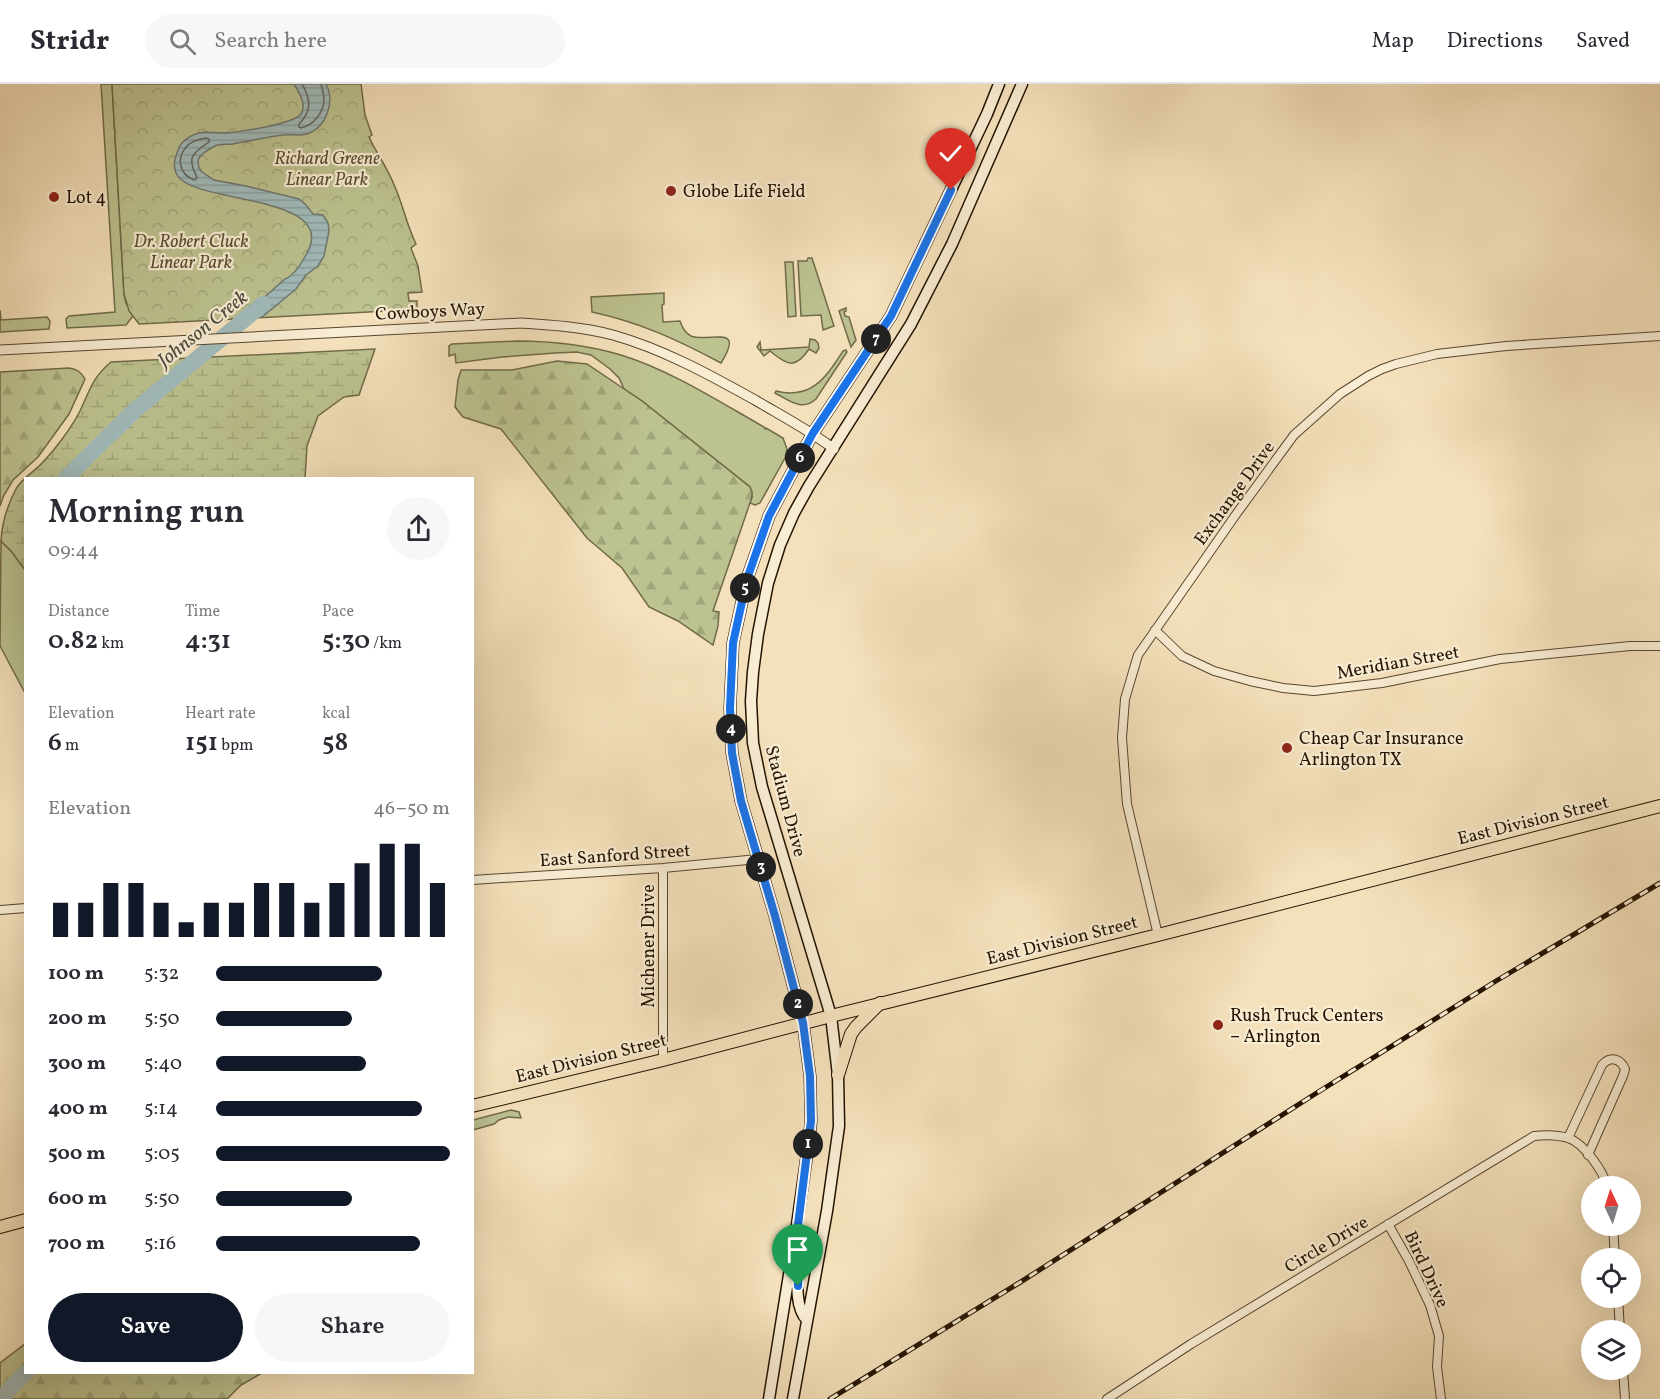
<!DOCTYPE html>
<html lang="en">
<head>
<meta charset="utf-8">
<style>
	body { margin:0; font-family:Vollkorn,serif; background:#f7f7f7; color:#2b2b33; height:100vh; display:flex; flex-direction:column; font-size:22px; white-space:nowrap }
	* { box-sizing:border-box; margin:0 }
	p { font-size:20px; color:#7c7c81 }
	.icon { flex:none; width:33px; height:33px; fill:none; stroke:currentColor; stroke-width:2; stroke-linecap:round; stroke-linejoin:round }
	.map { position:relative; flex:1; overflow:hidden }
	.details { position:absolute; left:24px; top:393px; width:450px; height:897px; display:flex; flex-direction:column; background:#fff; border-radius:0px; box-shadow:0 6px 24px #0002 }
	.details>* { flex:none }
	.needle { width:39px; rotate:356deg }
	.controls { position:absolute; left:1581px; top:1092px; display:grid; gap:12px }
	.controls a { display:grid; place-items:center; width:60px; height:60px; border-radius:50%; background:#fff; box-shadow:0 6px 24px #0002; font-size:30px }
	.pin { position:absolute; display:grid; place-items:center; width:51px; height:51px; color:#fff; margin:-62px -26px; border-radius:50% 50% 50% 0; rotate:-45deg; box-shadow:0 0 6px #0007 }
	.pin .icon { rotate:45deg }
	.km { position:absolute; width:30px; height:30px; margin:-15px; border-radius:50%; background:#222; color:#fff; font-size:16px; line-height:30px; text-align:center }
	.round { display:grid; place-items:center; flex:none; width:63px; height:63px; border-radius:32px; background:#f7f7f7 }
	.head { display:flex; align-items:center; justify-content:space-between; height:102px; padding:0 24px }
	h1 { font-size:33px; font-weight:600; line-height:45px }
	.figures { display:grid; grid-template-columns:repeat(3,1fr); gap:9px; height:102px; padding:6px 24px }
	.figures div { display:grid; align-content:center }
	.figures b { font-size:26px; font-weight:600 }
	.figures small { font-size:16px; font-weight:400 }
	.figures p { font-size:16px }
	.chart { height:168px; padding:12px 24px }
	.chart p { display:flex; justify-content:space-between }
	.chart svg { width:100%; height:108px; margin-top:6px; stroke:#111827; stroke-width:6 }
	.button { display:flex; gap:12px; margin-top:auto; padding:12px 24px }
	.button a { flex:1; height:69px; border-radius:36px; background:#111827; color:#fff; font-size:24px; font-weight:600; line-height:69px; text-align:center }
	.button a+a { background:#f7f7f7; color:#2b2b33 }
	ul { padding:0 24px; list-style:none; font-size:20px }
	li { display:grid; grid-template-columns:96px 72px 1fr; align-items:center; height:45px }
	li i { height:15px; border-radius:8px; background:#111827 }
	header { display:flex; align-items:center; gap:36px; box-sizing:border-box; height:84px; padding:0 30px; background:#fff; border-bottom:2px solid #e1e1e2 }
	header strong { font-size:28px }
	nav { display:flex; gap:33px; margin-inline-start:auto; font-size:21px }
	.search { width:420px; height:54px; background:#f7f7f7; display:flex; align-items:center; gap:15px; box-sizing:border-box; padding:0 21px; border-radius:33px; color:#7c7c81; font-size:22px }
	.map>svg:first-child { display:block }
</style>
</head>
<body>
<header>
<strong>Stridr</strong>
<div class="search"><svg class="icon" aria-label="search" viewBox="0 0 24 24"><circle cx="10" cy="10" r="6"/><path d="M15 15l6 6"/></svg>Search here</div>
<nav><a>Map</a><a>Directions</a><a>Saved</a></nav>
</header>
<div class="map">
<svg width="1660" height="1315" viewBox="0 0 1660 1315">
	<defs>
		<pattern id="forest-firs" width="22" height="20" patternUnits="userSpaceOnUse" patternTransform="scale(1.5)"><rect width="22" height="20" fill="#bcc290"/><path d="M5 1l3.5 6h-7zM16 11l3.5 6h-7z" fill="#a1a67a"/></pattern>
		<pattern id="wetland-marsh" width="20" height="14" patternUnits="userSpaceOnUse" patternTransform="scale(1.5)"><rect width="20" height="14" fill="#bcc290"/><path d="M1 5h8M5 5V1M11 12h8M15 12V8" fill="none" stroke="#a1a67a"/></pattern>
		<pattern id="park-crowns" width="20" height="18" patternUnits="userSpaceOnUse" patternTransform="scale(1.5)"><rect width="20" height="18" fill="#bcc290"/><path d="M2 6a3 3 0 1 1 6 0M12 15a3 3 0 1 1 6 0" fill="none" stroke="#a1a67a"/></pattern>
		<pattern id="water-rules" width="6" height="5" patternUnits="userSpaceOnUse" patternTransform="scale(1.5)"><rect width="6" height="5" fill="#a1bbbb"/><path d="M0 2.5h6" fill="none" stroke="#8aa09f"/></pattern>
	</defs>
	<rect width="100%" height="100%" fill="#f4e1bb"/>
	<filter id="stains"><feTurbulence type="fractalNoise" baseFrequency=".00333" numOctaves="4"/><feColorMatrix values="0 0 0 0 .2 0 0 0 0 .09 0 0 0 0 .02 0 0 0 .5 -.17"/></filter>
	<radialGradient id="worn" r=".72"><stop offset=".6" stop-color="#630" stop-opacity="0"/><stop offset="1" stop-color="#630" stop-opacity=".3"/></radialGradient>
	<path fill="#bcc290" stroke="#706a48" stroke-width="1.5" d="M101 0H112L124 210 126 219 133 232 126 241 67 244 66 235 69 232 115 228Z
		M808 174H812L834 242 823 246 821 231 801 232 798 177H807Z
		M785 178H793L796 232 788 233Z
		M664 209V220L662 221 663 238 680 237C682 243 685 249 691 252 709 259 746 239 721 279 678 256 639 238 592 228L591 213Z
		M846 224V227L844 228 845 232 849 233 856 256 851 263 839 227Z
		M0 226 1 236 47 233 50 237 49 245 0 248Z
		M810 255 815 256 818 259 819 264 816 269 809 265C795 286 787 281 770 267L764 272 757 263 760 258 761 266 809 263Z
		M517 257C552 257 587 261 621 271 672 287 718 317 764 343L765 345 766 344 783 354 787 365 785 374 760 419 755 421 750 419 752 413 750 403 681 348 642 317 624 305 619 294 610 285 591 271 577 268 555 269 502 273 456 279 455 270 449 272V262L452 260Z
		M846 266 847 268 816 315C802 328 789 316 775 309L776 307C812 316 826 293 843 267Z
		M1 457 12 468 25 486V609L0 562Z
		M511 1026 519 1028 521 1034 508 1033 499 1036 494 1040 473 1046V1036Z"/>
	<path fill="url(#forest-firs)" stroke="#706a48" stroke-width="1.5" d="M557 277 587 280 642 317 750 403 752 408V413L713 527 719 528 718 542 713 561 678 537 649 523 622 484 587 454 501 345 463 333 455 323 458 296 461 286H512Z
		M69 284C77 285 81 288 85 295L69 330 38 373 13 396 4 411 0 422V288Z
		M25 1260 26 1288 262 1289 241 1301 227 1315H0V1279Z"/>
	<path fill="url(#wetland-marsh)" stroke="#706a48" stroke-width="1.5" d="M375 265 359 311 344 313 318 332 307 362 305 394H26L25 486 12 468 1 457C2 438 7 422 16 405 22 394 34 388 42 379 54 367 72 343 80 327 90 306 92 294 111 278Z"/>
	<path fill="url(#park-crowns)" stroke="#706a48" stroke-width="1.5" d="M112 0H361L365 31 372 51 369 53C377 70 388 85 395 103 403 121 407 142 416 160L411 164 418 182 422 208 408 209 409 217H417V227L408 228 407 226 139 240 129 227 124 210Z"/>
	<path fill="url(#water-rules)" stroke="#6f7870" stroke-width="1.5" d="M294 0H326C335 17 327 43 307 50 299 52 291 50 283 51 267 53 250 57 233 60 228 61 220 59 215 62 209 65 201 69 198 76L199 84 202 88 214 96 246 102 299 115 306 121 313 130 323 131 328 139 329 147 324 172 318 182 306 191 296 205 262 233 241 234 285 195C294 192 301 180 306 171 342 109 194 121 177 91 173 84 174 76 177 69 180 58 188 52 199 49 207 47 214 49 222 49 236 49 294 40 301 30 307 21 299 8 294 0Z"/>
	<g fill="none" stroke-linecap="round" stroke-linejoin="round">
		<path stroke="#62675e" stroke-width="1.5" d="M302 0C311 16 312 27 299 40V43L301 44C314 41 324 28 324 15 324 9 322 5 321 0
			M206 54 209 55V58C193 69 186 73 197 93L196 95 194 96C179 90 176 74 187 62 192 57 199 55 206 54Z"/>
		<path stroke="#a1bbbb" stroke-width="16" d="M66 394 134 327 263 220
			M0 1315 21 1293 27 1288"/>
		<defs>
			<path id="minor" d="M1155 546 1182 572 1214 587 1250 597 1283 604 1314 607 1382 599 1500 575 1630 562H1660
				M663 784V976
				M472 796 663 784 758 775
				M0 826 26 824
				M1158 851 1127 720 1122 654 1125 615 1138 571 1237 429 1294 351 1340 310 1368 292 1382 285 1396 280 1437 270 1506 262 1660 252
				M1568 1054 1602 981C1610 972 1620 974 1625 985L1623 992 1588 1071
				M1388 1140 1409 1177 1430 1221 1439 1252 1437 1283 1441 1315
				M1613 1142 1615 1174
				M1618 1214 1620 1246
				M1623 1286 1625 1315
				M1107 1315 1191 1260 1534 1052C1544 1051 1558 1051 1568 1054 1584 1059 1603 1087 1607 1102"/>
			<path id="tertiary" d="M0 266 521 239C552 241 583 243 613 251 663 265 710 291 755 316 782 332 809 346 834 365"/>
			<path id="secondary" d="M799 1165C799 1185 792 1221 807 1236
				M769 1315 797 1141 809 1056 811 1037 810 992 803 939 775 832 741 717 732 669 730 624 733 559 747 495 769 432 813 349 891 232 987 30 999 0
				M793 1315 827 1127 839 1042 838 991 831 932 762 703 753 659 751 617 753 588 758 550 768 499 780 461 794 429 809 402 911 240 952 160 1022 0"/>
			<path id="primary" d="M838 991 851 950 856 943 880 919
				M472 1022 663 976 831 932 1158 851 1660 722
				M0 1143 26 1136"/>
		</defs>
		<use href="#minor" stroke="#57462f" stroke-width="10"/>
		<use href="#tertiary" stroke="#57462f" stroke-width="11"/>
		<use href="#secondary" stroke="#231300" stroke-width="13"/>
		<use href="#primary" stroke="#231300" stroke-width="14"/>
		<use href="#minor" stroke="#f8ecd3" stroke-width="8"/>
		<use href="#tertiary" stroke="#f8ecd3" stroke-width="9"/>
		<use href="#secondary" stroke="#f8ecd3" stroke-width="10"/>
		<use href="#primary" stroke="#f4e1bb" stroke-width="12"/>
		<defs>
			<path id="rail" d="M830 1315 1019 1199 1315 1010 1496 897 1660 799"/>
		</defs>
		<use href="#rail" stroke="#231300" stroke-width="5"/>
		<use href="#rail" stroke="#f8ecd3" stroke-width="3" stroke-dasharray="9" stroke-linecap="butt"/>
	</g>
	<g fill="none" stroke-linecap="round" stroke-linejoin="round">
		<defs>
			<path id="route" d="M798 1202 799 1165 798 1141 811 1037 810 992 803 939 775 832 741 717 732 669 730 624 733 559 747 495 769 432 813 349 891 232 951 106"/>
		</defs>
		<use href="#route" stroke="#fff" stroke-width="12"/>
		<use href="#route" stroke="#1a73e8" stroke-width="8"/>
	</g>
	<g fill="#8f2418" stroke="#f8ecd3" stroke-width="2">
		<circle cx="671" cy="107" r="6"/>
		<circle cx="54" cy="113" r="6"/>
		<circle cx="1287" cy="664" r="6"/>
		<circle cx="1218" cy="941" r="6"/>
	</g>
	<g text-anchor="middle" stroke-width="4.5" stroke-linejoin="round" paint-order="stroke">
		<g font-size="18" font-style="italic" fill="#595032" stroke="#f8ecd3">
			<text x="327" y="80">Richard Greene<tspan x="327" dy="21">Linear Park</tspan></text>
			<text x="191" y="163">Dr. Robert Cluck<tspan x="191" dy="21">Linear Park</tspan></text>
		</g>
		<g font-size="18" fill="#231300" stroke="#f8ecd3" text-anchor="start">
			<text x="683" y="113">Globe Life Field</text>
			<text x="66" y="119">Lot 4</text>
			<text x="1299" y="660">Cheap Car Insurance<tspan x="1299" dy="21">Arlington TX</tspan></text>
			<text x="1230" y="937">Rush Truck Centers<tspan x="1230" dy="21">– Arlington</tspan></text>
		</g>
		<g font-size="18" fill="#231300" stroke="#f8ecd3">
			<text transform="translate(430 227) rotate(-3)" y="6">Cowboys Way</text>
			<text transform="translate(1234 409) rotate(-54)" y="6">Exchange Drive</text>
			<text transform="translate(1398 578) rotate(-10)" y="6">Meridian Street</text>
			<text transform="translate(786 717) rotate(75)" y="6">Stadium Drive</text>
			<text transform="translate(1533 736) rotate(-14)" y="6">East Division Street</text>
			<text transform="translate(615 771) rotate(-4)" y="6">East Sanford Street</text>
			<text transform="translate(1062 856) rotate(-14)" y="6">East Division Street</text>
			<text transform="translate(648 862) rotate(-90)" y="6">Michener Drive</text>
			<text transform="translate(591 974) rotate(-14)" y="6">East Division Street</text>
			<text transform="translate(1326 1160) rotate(-31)" y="6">Circle Drive</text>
			<text transform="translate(1427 1185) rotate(65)" y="6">Bird Drive</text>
		</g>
		<g font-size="20" font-style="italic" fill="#4f4e41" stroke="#f8ecd3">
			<text transform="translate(202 244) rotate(-39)" y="7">Johnson Creek</text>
		</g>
	</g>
	<rect width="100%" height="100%" filter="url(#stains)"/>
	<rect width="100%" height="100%" fill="url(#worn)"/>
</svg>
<div class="controls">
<a><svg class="needle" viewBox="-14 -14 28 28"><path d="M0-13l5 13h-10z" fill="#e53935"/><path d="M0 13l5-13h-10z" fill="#7c7c81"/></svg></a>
<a><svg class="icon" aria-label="locate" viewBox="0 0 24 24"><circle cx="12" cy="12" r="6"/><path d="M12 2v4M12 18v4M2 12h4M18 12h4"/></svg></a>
<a><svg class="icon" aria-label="layers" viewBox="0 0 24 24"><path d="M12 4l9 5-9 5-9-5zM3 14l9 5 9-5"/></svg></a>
</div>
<div class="pin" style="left:798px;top:1202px;background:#1e9e55"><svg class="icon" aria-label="arrive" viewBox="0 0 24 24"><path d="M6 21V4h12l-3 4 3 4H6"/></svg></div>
<div class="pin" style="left:951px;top:106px;background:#d93025"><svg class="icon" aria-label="check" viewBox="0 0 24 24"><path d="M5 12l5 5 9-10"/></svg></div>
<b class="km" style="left:808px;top:1060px">1</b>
<b class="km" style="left:798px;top:920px">2</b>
<b class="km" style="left:761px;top:783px">3</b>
<b class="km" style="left:731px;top:645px">4</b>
<b class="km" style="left:745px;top:504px">5</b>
<b class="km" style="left:800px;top:374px">6</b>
<b class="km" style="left:876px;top:255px">7</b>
<section class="details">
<div class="head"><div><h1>Morning run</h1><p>09:44</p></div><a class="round"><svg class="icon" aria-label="share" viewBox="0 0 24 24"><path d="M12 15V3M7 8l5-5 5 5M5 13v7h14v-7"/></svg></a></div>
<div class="figures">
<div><p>Distance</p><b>0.82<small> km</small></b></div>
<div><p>Time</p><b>4:31</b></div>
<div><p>Pace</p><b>5:30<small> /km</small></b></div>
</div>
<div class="figures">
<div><p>Elevation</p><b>6<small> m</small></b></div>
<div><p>Heart rate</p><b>151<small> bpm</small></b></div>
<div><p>kcal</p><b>58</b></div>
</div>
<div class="chart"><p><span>Elevation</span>46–50 m</p>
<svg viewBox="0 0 160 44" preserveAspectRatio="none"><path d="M5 44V30M15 44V30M25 44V22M35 44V22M45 44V30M55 44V38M65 44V30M75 44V30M85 44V22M95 44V22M105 44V30M115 44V22M125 44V14M135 44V6M145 44V6M155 44V22"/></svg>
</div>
<ul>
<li><b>100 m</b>5:32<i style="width:71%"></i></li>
<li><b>200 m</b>5:50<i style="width:58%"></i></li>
<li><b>300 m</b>5:40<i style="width:64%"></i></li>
<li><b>400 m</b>5:14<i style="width:88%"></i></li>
<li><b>500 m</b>5:05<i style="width:100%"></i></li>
<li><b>600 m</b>5:50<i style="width:58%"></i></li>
<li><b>700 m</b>5:16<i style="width:87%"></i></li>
</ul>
<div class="button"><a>Save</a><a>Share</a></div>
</section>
</div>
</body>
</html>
